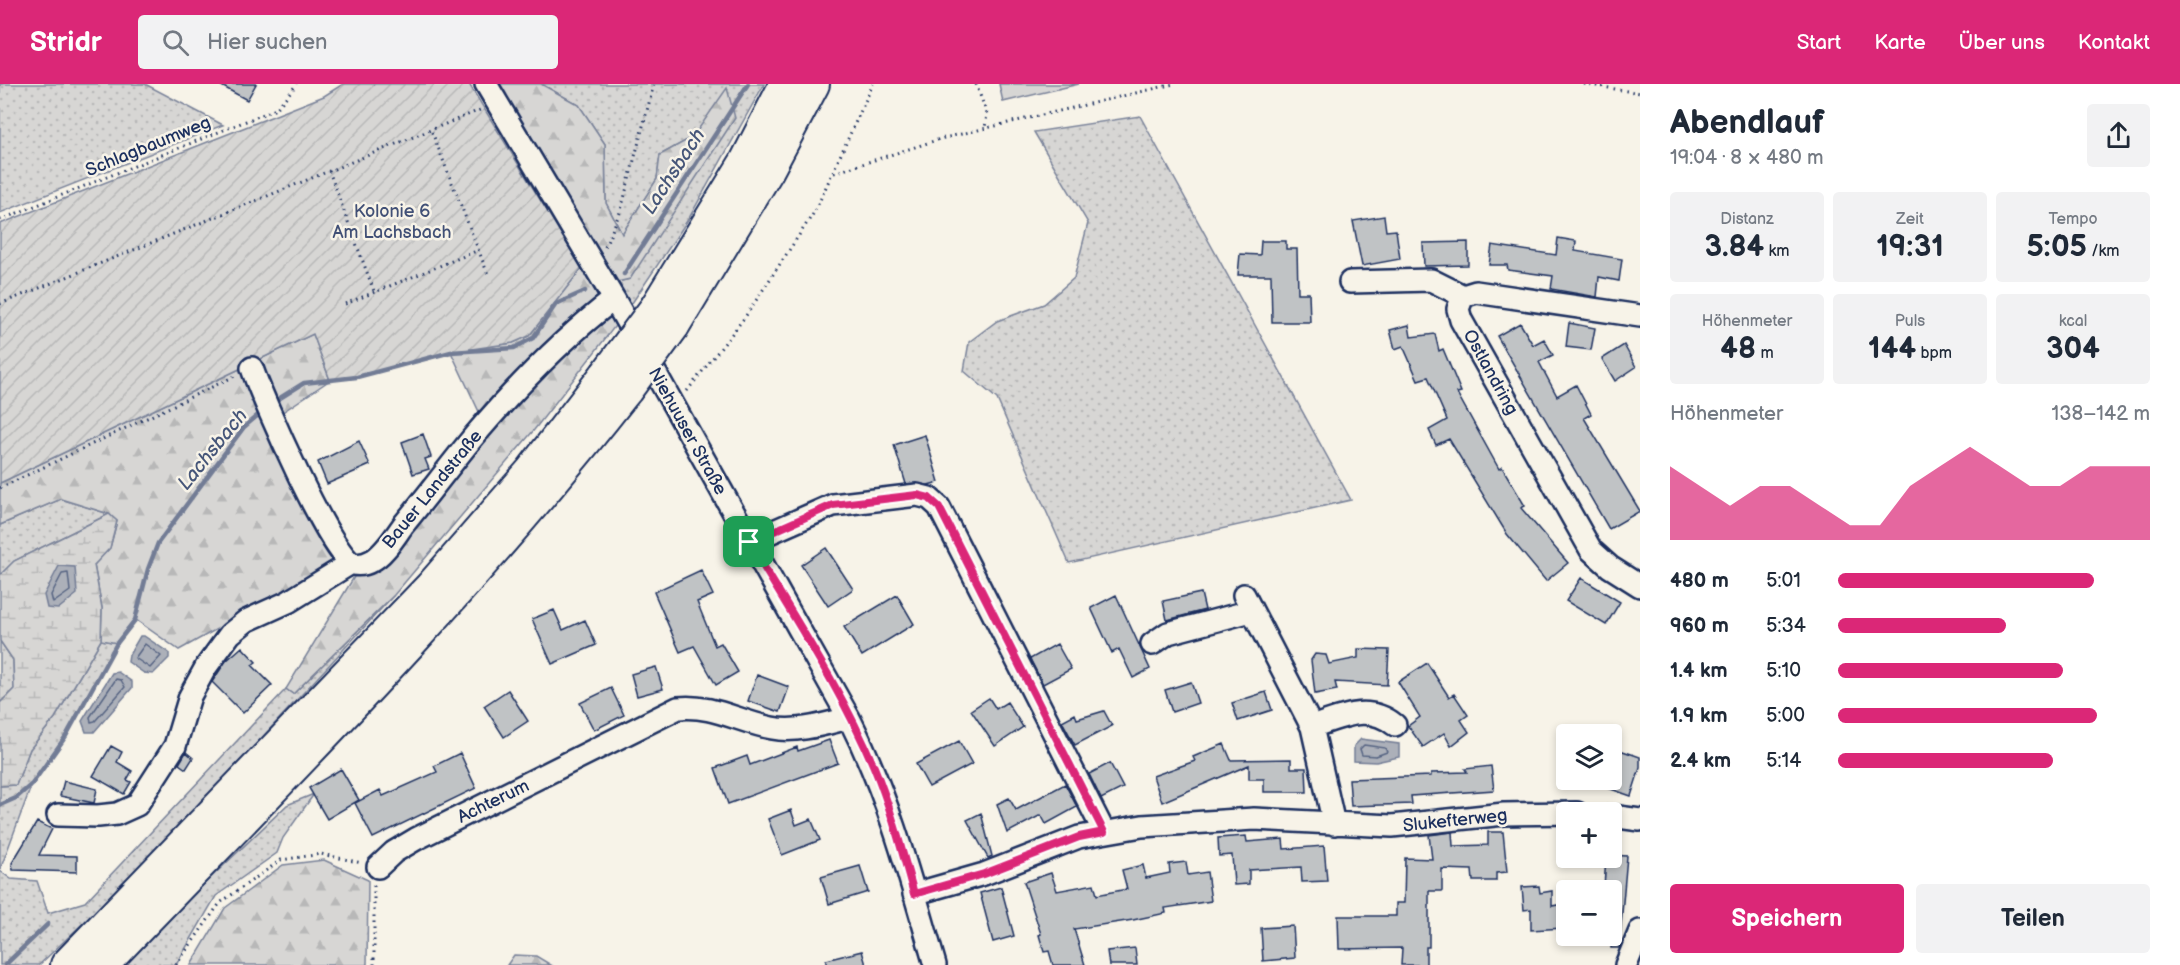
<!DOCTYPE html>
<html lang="de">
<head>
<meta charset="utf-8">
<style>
	body { margin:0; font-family:"Balsamiq Sans",sans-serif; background:#f2f2f3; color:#1f2937; height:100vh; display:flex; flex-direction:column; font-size:22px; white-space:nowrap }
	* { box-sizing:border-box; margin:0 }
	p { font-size:20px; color:#747a83 }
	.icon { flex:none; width:33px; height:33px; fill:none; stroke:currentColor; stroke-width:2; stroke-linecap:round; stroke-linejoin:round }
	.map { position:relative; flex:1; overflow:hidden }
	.panel { display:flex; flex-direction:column; background:#fff; width:540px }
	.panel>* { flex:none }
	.controls { position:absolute; left:1556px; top:640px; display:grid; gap:12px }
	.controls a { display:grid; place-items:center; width:66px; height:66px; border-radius:6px; background:#fff; box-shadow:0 3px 9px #0003; font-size:30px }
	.pin { position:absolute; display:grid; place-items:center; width:51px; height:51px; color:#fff; margin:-26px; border-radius:12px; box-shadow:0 3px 9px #0006 }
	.round { display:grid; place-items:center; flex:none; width:63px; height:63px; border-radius:6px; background:#f2f2f3 }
	.summary { display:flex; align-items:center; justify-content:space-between; height:102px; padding:0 30px }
	h1 { font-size:33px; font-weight:600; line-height:45px }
	.metrics { display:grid; grid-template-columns:repeat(3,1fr); gap:9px; height:102px; padding:6px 30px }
	.metrics div { display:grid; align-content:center; border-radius:6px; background:#f2f2f3; text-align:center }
	.metrics b { font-size:30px; font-weight:600 }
	.metrics small { font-size:16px; font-weight:400 }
	.metrics p { font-size:16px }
	.chart { height:168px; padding:12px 30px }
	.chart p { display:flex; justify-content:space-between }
	.chart svg { width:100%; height:108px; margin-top:6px; fill:#db2777; opacity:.7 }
	.action { display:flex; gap:12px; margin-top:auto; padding:12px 30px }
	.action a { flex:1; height:69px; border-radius:6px; background:#db2777; color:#fff; font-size:24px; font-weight:600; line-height:69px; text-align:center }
	.action a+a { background:#f2f2f3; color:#1f2937 }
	ul { padding:0 30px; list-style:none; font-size:20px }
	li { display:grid; grid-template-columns:96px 72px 1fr; align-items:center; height:45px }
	li i { height:15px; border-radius:8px; background:#db2777 }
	header { display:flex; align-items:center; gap:36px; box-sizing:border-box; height:84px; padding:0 30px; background:#db2777; color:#fff }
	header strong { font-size:28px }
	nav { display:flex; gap:33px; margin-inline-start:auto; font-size:21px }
	.search { width:420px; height:54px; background:#f2f2f3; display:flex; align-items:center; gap:15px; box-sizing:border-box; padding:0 21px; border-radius:6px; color:#747a83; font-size:22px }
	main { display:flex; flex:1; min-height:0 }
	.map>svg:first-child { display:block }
</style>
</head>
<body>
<header>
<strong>Stridr</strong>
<div class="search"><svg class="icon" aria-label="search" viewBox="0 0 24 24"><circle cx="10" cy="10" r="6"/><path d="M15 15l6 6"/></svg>Hier suchen</div>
<nav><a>Start</a><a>Karte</a><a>Über uns</a><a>Kontakt</a></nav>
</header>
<main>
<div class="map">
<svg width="1640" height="881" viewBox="0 0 1640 881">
	<defs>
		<pattern id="grass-dots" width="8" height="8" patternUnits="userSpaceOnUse" patternTransform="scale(1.5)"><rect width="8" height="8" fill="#d7d6d4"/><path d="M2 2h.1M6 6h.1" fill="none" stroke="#b8b8b8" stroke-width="1.8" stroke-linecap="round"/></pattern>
		<pattern id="forest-firs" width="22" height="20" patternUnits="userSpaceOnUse" patternTransform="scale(1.5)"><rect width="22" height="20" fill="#d7d6d4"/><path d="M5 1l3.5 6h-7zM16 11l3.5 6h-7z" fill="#b8b8b8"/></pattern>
		<pattern id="wetland-marsh" width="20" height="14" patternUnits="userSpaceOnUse" patternTransform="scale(1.5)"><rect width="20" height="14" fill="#d7d6d4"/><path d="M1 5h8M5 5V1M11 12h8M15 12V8" fill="none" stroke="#b8b8b8"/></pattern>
		<pattern id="garden-furrows" width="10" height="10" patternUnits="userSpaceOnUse" patternTransform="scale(1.5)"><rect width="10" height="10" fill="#d7d6d4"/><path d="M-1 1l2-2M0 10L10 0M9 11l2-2" fill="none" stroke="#b8b8b8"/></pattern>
	</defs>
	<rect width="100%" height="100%" fill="#f7f3e8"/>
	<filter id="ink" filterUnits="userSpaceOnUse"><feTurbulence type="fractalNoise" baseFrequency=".0167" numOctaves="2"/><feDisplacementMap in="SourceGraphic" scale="12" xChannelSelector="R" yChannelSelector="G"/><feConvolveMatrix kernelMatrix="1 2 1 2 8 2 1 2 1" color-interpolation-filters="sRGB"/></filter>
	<g filter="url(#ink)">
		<path fill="url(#grass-dots)" stroke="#798299" stroke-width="1.5" d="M0 0H145L223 41 0 129Z
			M541 0H764L689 134 630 222 617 198 630 195 728 5 693 53 660 71 657 95 622 150 606 119 605 60 579 21Z
			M1140 32 1351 416 1069 479 997 315 964 287 969 258 997 237 1044 220 1074 194 1088 139 1034 48Z
			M61 415 109 430 14 477 0 491V441Z
			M394 511 139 786 39 881H0V787L11 795 37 797 48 829 85 818 286 605 293 610Z
			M101 556 117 559 66 652 32 700 0 786V702L16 701 30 665 55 634Z
			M0 557 13 576 14 605 0 619Z
			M314 710 283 754 277 769 216 812 176 881H119L287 721Z"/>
		<path fill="url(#forest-firs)" stroke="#798299" stroke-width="1.5" d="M495 0H541L579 21 605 60 606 119 622 150 657 95 660 71 693 53 727 4 735 34 630 195 617 198Z
			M582 184 615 242 534 346 394 511 293 610 286 605 354 493 368 491 391 473 481 332 451 268 513 259 529 252Z
			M313 250 330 296 268 338 293 400 335 478 284 509 245 525 226 540 179 566 136 536 117 559 101 556 102 524 94 481 110 464 117 437 109 430 61 415 0 441V399Z
			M324 776 368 796 367 881H191L225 824 283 781Z
			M514 871 536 872 551 881H507Z"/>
		<path fill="url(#wetland-marsh)" stroke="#798299" stroke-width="1.5" d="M109 430 117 437 110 464 94 481 102 524 101 556 55 634 30 665 16 701 0 702V619L14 605 13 576 0 557V491L14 477Z"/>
		<path fill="#d7d6d4" stroke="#798299" stroke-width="1.5" d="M999 0H1079L1003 18Z"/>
		<path fill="url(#garden-furrows)" stroke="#798299" stroke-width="1.5" d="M343 0H469L582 184 529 252 513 259 451 268 357 293 330 296 313 250 0 399V140L324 12Z"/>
		<path fill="#acb0b9" stroke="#727c95" stroke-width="1.5" d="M59 482 75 483 77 510 58 525 47 524 44 511Z
			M140 552H144L169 569V574L153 590 144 589 128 578 129 571Z
			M118 588 132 598V604L94 648H86L82 637 112 589Z
			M1361 655 1399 660V673L1376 678 1354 677V662Z"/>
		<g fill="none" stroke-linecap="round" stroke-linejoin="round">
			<path stroke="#556382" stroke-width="1.5" d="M68 489 70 507 53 519 51 511 62 490Z
				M145 560 161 572 150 584 135 574Z
				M116 595 121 596 125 603 95 637 91 638 90 633Z
				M1364 661 1385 664 1387 668 1376 672 1362 671 1360 665Z"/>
			<path stroke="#727c95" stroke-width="4.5" d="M624 190 748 0
				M272 319 304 299 357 293 451 268 514 264 533 254 556 220 585 207
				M0 721 16 714 32 700 66 652 117 559 135 536 148 485 158 459 244 343 264 326
				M5 881 48 840"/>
		</g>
		<path fill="#c0c3c5" stroke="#1b2f5e" stroke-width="1.5" d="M218 0H256L247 16Z
			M1384 132 1386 147 1396 146 1400 175 1362 182 1353 137Z
			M1558 154 1576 157 1575 167 1622 175 1619 197 1599 193 1597 213 1551 205 1553 192 1508 186 1507 181H1489L1492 161 1556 171Z
			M1261 157H1286V165H1297L1298 209H1309L1310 238H1272L1271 191H1238L1240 170 1260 171Z
			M1468 158V181L1424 182 1423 159Z
			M1520 239 1533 261 1544 255 1553 271 1539 278 1557 312 1576 301 1591 330 1584 334 1640 427 1609 445 1497 252Z
			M1569 239 1595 244 1591 266 1566 263Z
			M1409 241 1411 253 1435 250 1439 267 1443 265 1461 308 1457 309 1499 385 1502 383 1525 422 1521 424 1568 479 1546 497 1507 450 1449 355 1436 361 1429 346 1447 336 1428 293 1418 296 1403 262 1395 265 1390 246Z
			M1624 261 1636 283 1615 297 1602 275Z
			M423 350 431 373 425 375 429 385 413 390 402 358Z
			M925 351 939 398 928 401 906 400 894 361Z
			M359 357 370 381 327 400 318 378Z
			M826 464 853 505 828 522 801 481Z
			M701 486 713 511 697 518 715 562 721 559 738 588 716 601 694 562 680 568 654 508Z
			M1581 494 1620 518 1606 541 1566 517Z
			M1201 509 1205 526 1167 536 1163 517Z
			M897 511 914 540 862 572 844 543Z
			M1116 511 1150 585 1133 594 1119 565 1112 569 1091 524Z
			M554 526 563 546 585 536 596 561 552 580 532 535Z
			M1057 560 1071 585 1043 600 1030 575Z
			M242 563 256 578 252 581 272 601 243 629 212 598 226 577Z
			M1358 565 1389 566 1387 601 1335 598 1337 606 1315 610 1311 576 1315 570 1326 571 1329 580 1358 574Z
			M1427 579 1449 613 1454 610 1468 631 1461 636 1469 648 1451 662 1444 649 1423 663 1408 642 1420 633 1398 598Z
			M656 583 663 605 637 612 631 590Z
			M757 591 789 603 780 628 748 617Z
			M1191 598 1198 619 1172 628 1165 606Z
			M611 604 624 631 594 646 580 619Z
			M508 606 528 637 504 653 484 622Z
			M1266 608 1272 626 1238 637 1232 619Z
			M989 614 996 625 1007 618 1023 643 995 662 971 626Z
			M1104 627 1112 642 1075 661 1062 637 1075 630 1077 635Z
			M829 656 838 679 728 720 715 684 747 672 750 681 797 663 798 667Z
			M959 657 972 680 929 703 916 680Z
			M1224 660 1231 676 1291 675V684H1306L1307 708H1264V695H1249V681L1162 718 1153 692 1195 677 1193 673Z
			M111 662 122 668 117 678 132 687 127 696 131 698 124 710 93 692Z
			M1620 666 1640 673V684L1631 712 1608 704Z
			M186 668 193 674 186 685 179 680Z
			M460 669 476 704 373 754 355 719 380 706 383 712 437 688 434 682Z
			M1110 679 1123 704 1101 715 1089 690Z
			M1491 682 1494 706 1411 712 1412 720 1351 722 1349 695 1431 692V689L1467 688 1465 685Z
			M341 685 359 716 327 735 309 704Z
			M64 697 97 705 94 719 60 712Z
			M1065 700 1077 723 1046 740 1041 731 1007 749 997 720 1009 714 1016 726Z
			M791 726 796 741 811 735 820 756 782 771 768 735Z
			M981 729 992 772 988 774 967 736Z
			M37 738 52 745 39 771 77 772V788L13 786 12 779Z
			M1452 748 1453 762 1488 761V748H1503L1507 788 1496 789V797H1473L1472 786 1442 785V807H1429V863H1426V881H1401L1402 864 1339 865 1338 832H1396V819H1404L1405 774 1432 775 1429 751Z
			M1246 752 1247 758 1283 755 1284 765 1324 762 1327 797 1302 798 1301 783 1249 786V800L1234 801 1232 771 1219 772 1218 754Z
			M1611 771 1627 772 1619 864H1611V803H1604L1606 774H1611Z
			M1186 778 1188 791 1207 788 1211 817 1165 824 1166 829 1133 836 1074 845 1085 881H1053L1049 867 1044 868 1039 851 1041 850 1024 798 1051 789 1057 807 1094 800 1097 811 1127 805 1122 786 1143 781 1146 794 1170 789 1169 780Z
			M860 782 868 808 829 820 821 793Z
			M1539 802 1540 809 1552 807V822L1563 820 1564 844 1531 846V825L1524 826 1522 803Z
			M1001 803 1014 852 993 858 980 809Z
			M1293 842 1295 874 1263 877 1261 844Z
			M1135 864 1137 881H1109L1107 867Z
			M862 867 866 881H826V876Z"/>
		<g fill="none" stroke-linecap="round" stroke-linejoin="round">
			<defs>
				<path id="minor" d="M486 0 614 215 849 634C890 716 910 794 935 881
					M1350 198 1431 196 1463 212
					M1640 232 1476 208 1463 212 1458 225 1461 236 1591 466 1610 483 1640 502
					M252 284C261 312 332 473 353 480 359 481 366 480 371 477 384 471 395 452 404 440 428 411 451 380 475 351 517 302 563 254 614 215
					M749 458 833 421 917 411 929 414 939 423 1104 748
					M1244 511 1312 643 1334 740
					M1152 560 1168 549 1251 527
					M1312 643C1341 633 1368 619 1395 641
					M58 731 98 732 117 730 137 721 175 662 190 612 206 583 230 550 246 537 288 518 351 479
					M1611 732 1640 736
					M378 783 394 768 416 755 678 624C712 620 739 638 772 644 797 649 825 640 849 634
					M914 810 984 790 1079 753 1142 742 1254 735 1392 742 1504 730 1577 729
					M1626 881 1640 847"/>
				<path id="highway" d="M656 224 746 78 786 0
					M673 242 767 87 813 0
					M67 881 431 503 532 387 606 291
					M102 881C282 694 466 511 626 306"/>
			</defs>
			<use href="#minor" stroke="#1b2f5e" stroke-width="26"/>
			<use href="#highway" stroke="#1b2f5e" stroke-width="36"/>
			<path stroke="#1b2f5e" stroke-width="3" stroke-dasharray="1.5 4.5" stroke-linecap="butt" d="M976 0 987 30 985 44
				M1584 0 1640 9
				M432 48 489 193
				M329 87 374 207
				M834 89 940 55 1174 0
				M0 136 276 25 297 0
				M605 163 621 126 654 0
				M0 220 480 26
				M345 220 479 166
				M687 307 745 233 815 127 873 0
				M0 404 237 291
				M176 881 220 819 281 776 321 770 362 779
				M374 881V799"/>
			<use href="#minor" stroke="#f7f3e8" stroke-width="21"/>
			<use href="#highway" stroke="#f7f3e8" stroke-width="32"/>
			<defs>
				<path id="highway-bridge" d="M606 291 656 224
					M626 306 673 242"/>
			</defs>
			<use href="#highway-bridge" stroke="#1b2f5e" stroke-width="36" stroke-linecap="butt"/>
			<use href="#highway-bridge" stroke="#f7f3e8" stroke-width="32"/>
		</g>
	</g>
	<g fill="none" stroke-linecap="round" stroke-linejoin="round" filter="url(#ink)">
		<defs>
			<path id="route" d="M917 411 929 414 939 423 1104 748 1079 753 984 790 914 810C902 767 891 724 874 683 841 604 792 531 749 458L833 421Z"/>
		</defs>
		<use href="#route" stroke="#fff" stroke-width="12"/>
		<use href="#route" stroke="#db2777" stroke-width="8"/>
	</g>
	<g text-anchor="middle" stroke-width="5" stroke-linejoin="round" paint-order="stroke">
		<g font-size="18" fill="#1b2f5e" stroke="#f7f3e8">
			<text transform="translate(148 62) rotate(-22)" y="6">Schlagbaumweg</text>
			<text transform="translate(1491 288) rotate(61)" y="6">Ostlandring</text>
			<text transform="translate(688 347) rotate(61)" y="6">Niehuuser Straße</text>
			<text transform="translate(432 405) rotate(-51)" y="6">Bauer Landstraße</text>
			<text transform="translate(493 717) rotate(-26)" y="6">Achterum</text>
			<text transform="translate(1455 736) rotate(-6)" y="6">Slukefterweg</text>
		</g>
		<g font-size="18" fill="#415076" stroke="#f7f3e8">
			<text x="392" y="133">Kolonie 6<tspan x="392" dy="21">Am Lachsbach</tspan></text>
		</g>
		<g font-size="20" font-style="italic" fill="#465679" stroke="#f7f3e8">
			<text transform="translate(673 87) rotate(-57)" y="7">Lachsbach</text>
			<text transform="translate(212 365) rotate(-51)" y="7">Lachsbach</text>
		</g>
	</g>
</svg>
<div class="controls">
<a><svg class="icon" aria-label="layers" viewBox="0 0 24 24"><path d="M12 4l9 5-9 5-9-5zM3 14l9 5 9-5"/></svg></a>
<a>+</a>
<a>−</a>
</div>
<div class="pin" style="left:749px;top:458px;background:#1e9e55"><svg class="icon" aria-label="arrive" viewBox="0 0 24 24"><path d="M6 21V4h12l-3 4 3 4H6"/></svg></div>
</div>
<section class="panel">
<div class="summary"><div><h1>Abendlauf</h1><p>19:04 · 8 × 480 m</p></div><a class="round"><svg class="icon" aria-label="share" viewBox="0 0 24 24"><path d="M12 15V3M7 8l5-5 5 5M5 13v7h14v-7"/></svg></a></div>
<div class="metrics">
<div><p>Distanz</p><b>3.84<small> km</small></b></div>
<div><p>Zeit</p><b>19:31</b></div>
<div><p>Tempo</p><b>5:05<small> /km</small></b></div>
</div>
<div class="metrics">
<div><p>Höhenmeter</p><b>48<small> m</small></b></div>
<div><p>Puls</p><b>144<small> bpm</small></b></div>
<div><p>kcal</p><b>304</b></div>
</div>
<div class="chart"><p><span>Höhenmeter</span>138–142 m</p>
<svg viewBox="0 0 160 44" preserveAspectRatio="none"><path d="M0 44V14L10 22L20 30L30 22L40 22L50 30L60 38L70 38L80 22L90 14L100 6L110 14L120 22L130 22L140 14L150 14L160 14V44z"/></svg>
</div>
<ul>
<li><b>480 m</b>5:01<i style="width:82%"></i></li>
<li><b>960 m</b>5:34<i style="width:54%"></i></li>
<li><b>1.4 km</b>5:10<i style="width:72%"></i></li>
<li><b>1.9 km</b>5:00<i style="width:83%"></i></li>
<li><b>2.4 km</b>5:14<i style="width:69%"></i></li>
</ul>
<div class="action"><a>Speichern</a><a>Teilen</a></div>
</section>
</main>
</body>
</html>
